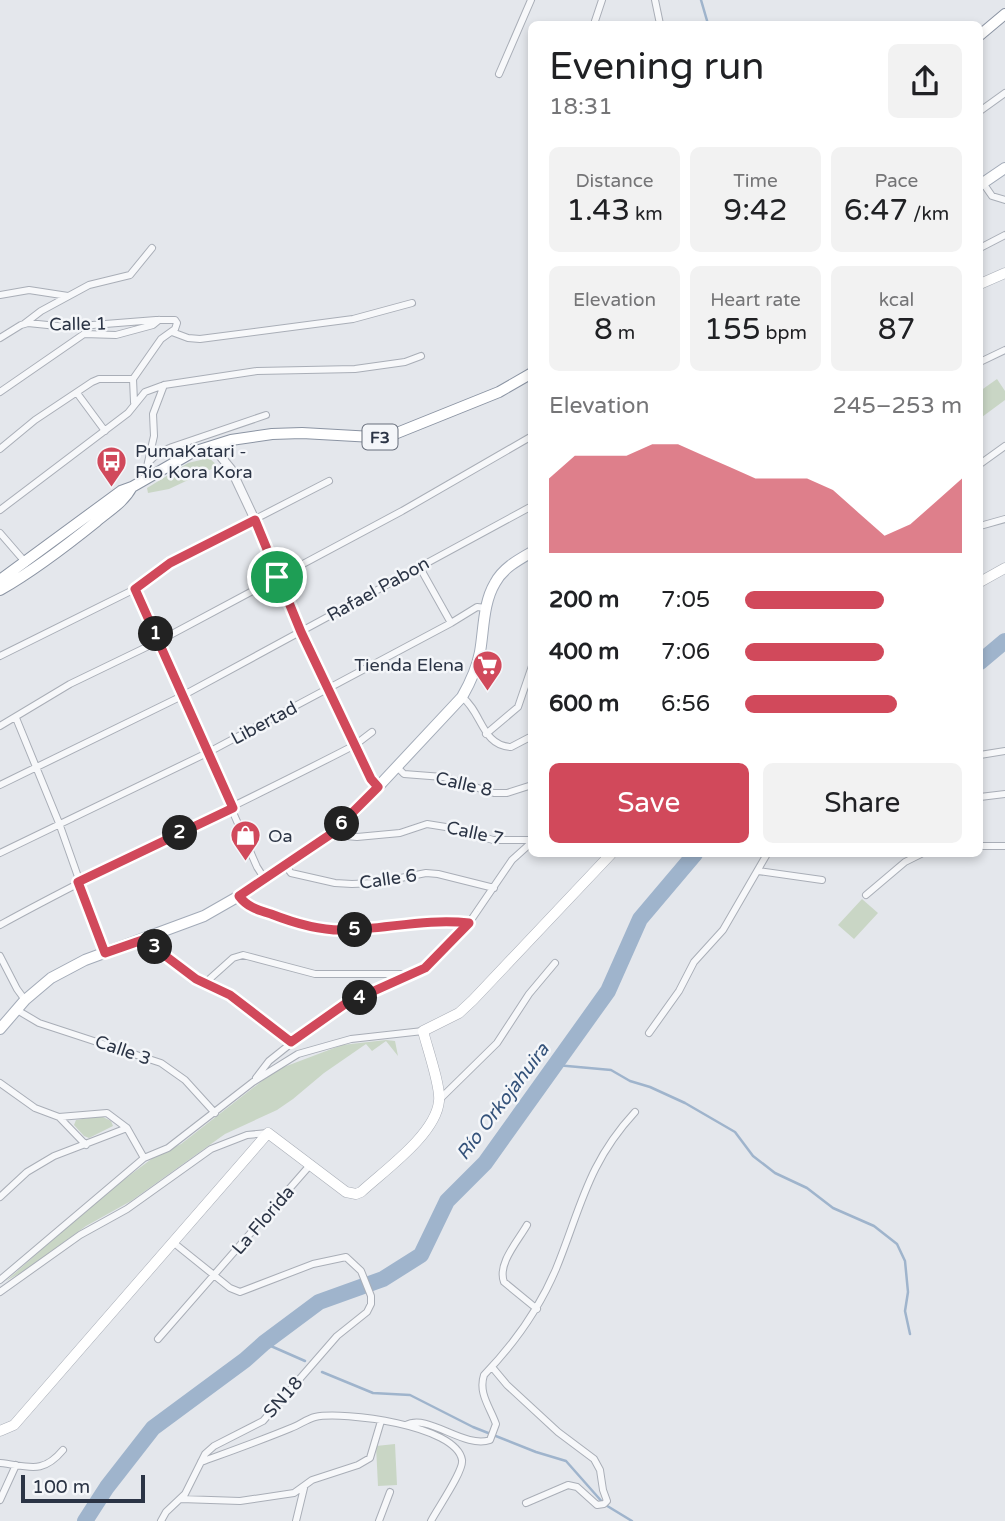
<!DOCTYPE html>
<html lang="en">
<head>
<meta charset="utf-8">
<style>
	body { margin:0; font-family:"Varela Round",sans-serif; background:#f2f2f2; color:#202124; height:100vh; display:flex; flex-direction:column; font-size:26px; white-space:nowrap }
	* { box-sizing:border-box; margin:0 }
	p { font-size:23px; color:#757577 }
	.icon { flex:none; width:38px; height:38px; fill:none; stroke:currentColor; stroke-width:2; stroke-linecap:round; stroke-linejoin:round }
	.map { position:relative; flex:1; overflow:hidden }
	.side { position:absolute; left:528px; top:21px; width:455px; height:836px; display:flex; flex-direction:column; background:#fff; border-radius:10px; box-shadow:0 4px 10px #0003 }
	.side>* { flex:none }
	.scale { position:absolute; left:21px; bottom:18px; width:124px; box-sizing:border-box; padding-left:7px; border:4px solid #2b3445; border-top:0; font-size:19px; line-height:24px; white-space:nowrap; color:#2b3445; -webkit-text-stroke:5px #f4f6f9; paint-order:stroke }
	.pin { position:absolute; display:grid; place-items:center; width:60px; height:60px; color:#fff; margin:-30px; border:4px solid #fff; border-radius:50%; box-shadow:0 2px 7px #0007 }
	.km { position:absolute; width:35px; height:35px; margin:-18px; border-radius:50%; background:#222; color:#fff; font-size:19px; line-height:35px; text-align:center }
	.round { display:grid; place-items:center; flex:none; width:74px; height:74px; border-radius:10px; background:#f2f2f2 }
	.headline { display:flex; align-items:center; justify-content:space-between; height:119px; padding:0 21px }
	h1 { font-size:38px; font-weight:600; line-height:52px }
	.stats { display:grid; grid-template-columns:repeat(3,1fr); gap:10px; height:119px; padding:7px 21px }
	.stats div { display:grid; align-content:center; border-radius:10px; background:#f2f2f2; text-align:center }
	.stats b { font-size:30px; font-weight:600 }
	.stats small { font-size:19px; font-weight:400 }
	.stats p { font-size:19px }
	.chart { height:196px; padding:14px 21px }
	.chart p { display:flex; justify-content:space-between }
	.chart svg { width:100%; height:126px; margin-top:7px; fill:#d1495b; opacity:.7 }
	.primary-button { display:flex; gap:14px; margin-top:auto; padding:14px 21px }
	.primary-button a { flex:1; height:80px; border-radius:10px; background:#d1495b; color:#fff; font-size:28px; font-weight:600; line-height:80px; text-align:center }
	.primary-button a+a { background:#f2f2f2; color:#202124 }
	ul { padding:0 21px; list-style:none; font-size:23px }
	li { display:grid; grid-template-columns:112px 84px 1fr; align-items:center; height:52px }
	li i { height:18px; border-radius:9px; background:#d1495b }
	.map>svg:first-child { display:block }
</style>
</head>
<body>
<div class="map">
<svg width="1005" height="1521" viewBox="0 0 1005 1521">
	<rect width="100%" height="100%" fill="#e4e7ec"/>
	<path fill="#c9d6c5" d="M997 379 1005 391V400L982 417 980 391Z
		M209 458 218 466 169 489 148 493 147 488 188 463Z
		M862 899 878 913 854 939 838 925Z
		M386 1040 395 1041 398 1056 386 1041 372 1051 366 1044 324 1073 293 1099 277 1110 225 1134 131 1201 86 1226 24 1271 6 1281 101 1197 154 1157 181 1144 276 1070 342 1045Z
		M101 1116 111 1121 113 1126 89 1138 84 1136 74 1125 76 1120Z
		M395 1444 397 1485 378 1486 376 1446Z"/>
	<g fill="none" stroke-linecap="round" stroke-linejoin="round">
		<path stroke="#9fb4cc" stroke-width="2.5" d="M701 0 708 24
			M556 1065 611 1070 630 1081 650 1087 685 1103 735 1132 753 1156 775 1173 807 1188 833 1208 874 1226 897 1244 905 1261 908 1292 905 1311 910 1334
			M264 1343 305 1361
			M322 1372 373 1393 410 1395 473 1427 536 1452 566 1461 604 1504 632 1521"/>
		<path stroke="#9fb4cc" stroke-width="16" d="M980 662 1005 641
			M85 1521 107 1487 153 1428 245 1360 264 1343 319 1302 383 1279 421 1255 447 1201 485 1163 608 991 640 919 695 854"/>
		<defs>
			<path id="minor" d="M655 0 660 24
				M594 24 602 0
				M499 74 531 0
				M980 111 1005 93
				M983 183 992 196 1005 200
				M980 248 1005 235
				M0 295 29 290 68 296
				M24 324 41 311 89 285 130 275 152 248
				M172 332 188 338 200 339 353 319 412 303
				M0 338 21 325 28 323 67 327 156 320H175L177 323 175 329 161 339 133 379 134 402
				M980 362 1005 350
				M0 392 84 334 116 335 153 325 159 320
				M77 393 105 431
				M0 449 35 420 92 382 99 379H133
				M150 461 158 453 172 447 266 415
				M980 464 1005 446
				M150 477 146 471 154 436 153 414 164 385
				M0 510 128 413 145 392 164 385 257 371 355 369 405 362 421 356
				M980 526 1005 519
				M0 533 26 563
				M419 566 451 623
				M135 589 257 867 264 878
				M0 656 135 589 170 563 329 481
				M462 697C482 712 482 746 511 747L532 736
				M16 718 59 823 105 953
				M0 726 70 684 159 641 402 511 532 436
				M486 734 518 707 532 666
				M980 755 1005 751
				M397 767 404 774 443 777 494 793H507L532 785
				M0 785 182 696 532 506
				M980 797 1005 794
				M340 827 346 836 357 837 400 833 427 824 452 828 493 840H532
				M980 846H1005
				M0 853 207 753 451 623 477 607 486 608
				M285 865 291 873 335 883 352 884 375 883 426 873 438 874 494 888
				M758 871 822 880
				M866 895 905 862 921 854
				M239 896C247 907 258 910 271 914 294 923 320 931 345 930 386 929 428 918 469 923
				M0 925C116 861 237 806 355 745L372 732
				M151 937 155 948 196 979 230 995 291 1042
				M0 956 17 989 25 1000
				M204 984 233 958 243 955 315 974H406
				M17 1010 39 1023 161 1063 185 1080 215 1113
				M649 1033 679 991 694 962 723 930 767 854
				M256 1078 269 1061 328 1014 432 963 469 923 512 860 532 842
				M0 1083 35 1108 59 1117 86 1145
				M440 1099 497 1043 529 994 555 963
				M59 1117 107 1113 127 1128 144 1158
				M0 1197 27 1172 54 1156 127 1128
				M527 1225C518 1241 497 1264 504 1282L537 1309
				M0 1280 144 1158 168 1148 253 1082 298 1054 351 1039 423 1031
				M0 1292 80 1235 127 1209 211 1149 247 1135 268 1133
				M158 1339 311 1164
				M492 1367 507 1385 558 1432 594 1459 600 1470 603 1490 607 1501 604 1504 597 1505 577 1487 568 1485 526 1503
				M406 1425C428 1413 464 1449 490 1440L496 1424C490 1407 478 1393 484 1375 514 1344 539 1309 556 1269 581 1208 587 1164 635 1112
				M201 1462C231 1451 262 1440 291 1428 299 1425 307 1419 315 1417 343 1411 456 1425 462 1460 464 1471 437 1509 431 1521
				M0 1463C29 1466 42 1475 63 1450
				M181 1499 240 1501 294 1493 312 1480 358 1465 370 1458 381 1421
				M0 1500 16 1465
				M161 1521 166 1512 185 1494 205 1454 214 1446 263 1421 337 1336 367 1312 371 1304V1296L361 1271 346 1257 313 1264 240 1292 230 1288 174 1243
				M296 1521 304 1488
				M379 1521 390 1492"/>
			<path id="tertiary" d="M215 445 217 452 231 469 255 520 301 632 371 779 378 787"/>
			<path id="secondary" d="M980 284 1005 273
				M980 582 1005 568
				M0 1431 14 1425 268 1133 346 1192 356 1194 361 1192C385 1170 436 1134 439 1101 441 1087 427 1047 423 1031L459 1013 473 1000 611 854"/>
			<path id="primary" d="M980 185 1005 168
				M0 1029 25 1000 51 978 85 960 204 916 239 896 326 837 348 819 462 697C470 683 477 668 480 652 484 629 483 603 495 583 503 568 518 560 532 552"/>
			<path id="trunk" d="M980 35 1005 14
				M0 580 121 491 132 487 193 452 231 440 272 434 302 433 373 437 397 433 499 392 532 373
				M0 590C35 570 66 546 97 521 110 510 124 502 132 487"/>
		</defs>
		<use href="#minor" stroke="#a9aeb7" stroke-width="8"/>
		<use href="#tertiary" stroke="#a9aeb7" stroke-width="10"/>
		<use href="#secondary" stroke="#a9aeb7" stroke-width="11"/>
		<use href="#primary" stroke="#a3abb8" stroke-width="12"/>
		<use href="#trunk" stroke="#8b94a3" stroke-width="12"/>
		<use href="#minor" stroke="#f7f8fa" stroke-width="6"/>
		<use href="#tertiary" stroke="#f7f8fa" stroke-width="8"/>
		<use href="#secondary" stroke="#fff" stroke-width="10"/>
		<use href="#primary" stroke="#fff" stroke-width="10"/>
		<use href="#trunk" stroke="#fff" stroke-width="10"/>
	</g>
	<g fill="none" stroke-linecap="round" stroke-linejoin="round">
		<defs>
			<path id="route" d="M255 520 301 632 371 779 378 787 331 834 239 896C247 907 258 910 271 914 294 923 320 931 345 930 386 929 428 918 469 923L425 968 345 1004 291 1042 230 995 196 979 155 948 151 937 105 953 78 882 233 808 135 589 170 563Z"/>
		</defs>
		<use href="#route" stroke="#fff" stroke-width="14"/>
		<use href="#route" stroke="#d1495b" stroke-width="9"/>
	</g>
	<defs>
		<symbol id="bus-pin" viewBox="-11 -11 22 30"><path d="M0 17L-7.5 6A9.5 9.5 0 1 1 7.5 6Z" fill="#d1495b" stroke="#f4f6f9"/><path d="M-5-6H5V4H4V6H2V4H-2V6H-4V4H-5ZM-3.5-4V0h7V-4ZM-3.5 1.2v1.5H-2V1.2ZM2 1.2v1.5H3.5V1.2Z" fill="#fff"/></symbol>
		<symbol id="supermarket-pin" viewBox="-11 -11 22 30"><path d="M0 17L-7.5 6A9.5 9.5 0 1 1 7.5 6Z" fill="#d1495b" stroke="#f4f6f9"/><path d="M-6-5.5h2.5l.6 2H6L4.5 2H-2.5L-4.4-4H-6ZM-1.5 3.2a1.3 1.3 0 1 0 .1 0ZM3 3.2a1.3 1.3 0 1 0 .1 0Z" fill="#fff"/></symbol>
		<symbol id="shop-pin" viewBox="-11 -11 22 30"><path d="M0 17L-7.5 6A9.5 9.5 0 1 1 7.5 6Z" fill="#d1495b" stroke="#f4f6f9"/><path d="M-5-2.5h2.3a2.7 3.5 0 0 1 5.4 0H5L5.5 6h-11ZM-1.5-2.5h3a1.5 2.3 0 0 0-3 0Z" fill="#fff"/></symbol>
	</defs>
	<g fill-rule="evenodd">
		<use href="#bus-pin" x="94" y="444" width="35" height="47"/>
		<use href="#supermarket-pin" x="470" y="648" width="35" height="47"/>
		<use href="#shop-pin" x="228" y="818" width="35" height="47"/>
	</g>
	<g text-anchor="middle" stroke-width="5" stroke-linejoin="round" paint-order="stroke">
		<rect fill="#f4f6f9" stroke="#676e7b" stroke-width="2" x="362.5" y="424.5" width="35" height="25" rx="5"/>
		<g font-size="16" font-weight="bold" fill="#2b3445">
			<text x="380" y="443">F3</text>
		</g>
		<g font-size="18" fill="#2b3445" stroke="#f4f6f9">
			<text transform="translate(78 324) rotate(-1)" y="6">Calle 1</text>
			<text transform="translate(378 589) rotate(-29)" y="6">Rafael Pabon</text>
			<text transform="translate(264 723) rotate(-28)" y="6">Libertad</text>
			<text transform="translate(464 784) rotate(13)" y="6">Calle 8</text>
			<text transform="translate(475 833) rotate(12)" y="6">Calle 7</text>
			<text transform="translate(388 879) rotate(-8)" y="6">Calle 6</text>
			<text transform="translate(123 1050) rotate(19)" y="6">Calle 3</text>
			<text transform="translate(263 1220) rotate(-49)" y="6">La Florida</text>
			<text transform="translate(283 1397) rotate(-48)" y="6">SN18</text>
		</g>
		<g font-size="18" fill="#2b3445" stroke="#f4f6f9" text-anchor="start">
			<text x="135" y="457">PumaKatari -<tspan x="135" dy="21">Río Kora Kora</tspan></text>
			<text x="464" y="671" text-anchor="end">Tienda Elena</text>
			<text x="268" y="842">Oa</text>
		</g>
		<g font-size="19" font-style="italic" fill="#34527a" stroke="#f4f6f9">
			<text transform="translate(502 1101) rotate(-53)" y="7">Río Orkojahuira</text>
		</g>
	</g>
</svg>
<div class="scale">100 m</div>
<div class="pin" style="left:277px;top:577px;background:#1e9e55"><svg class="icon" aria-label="arrive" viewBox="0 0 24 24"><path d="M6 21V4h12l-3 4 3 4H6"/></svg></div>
<b class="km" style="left:156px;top:634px">1</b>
<b class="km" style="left:180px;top:833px">2</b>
<b class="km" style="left:155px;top:947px">3</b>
<b class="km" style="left:360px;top:998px">4</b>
<b class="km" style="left:355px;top:930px">5</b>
<b class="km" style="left:342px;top:824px">6</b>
<section class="side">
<div class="headline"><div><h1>Evening run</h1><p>18:31</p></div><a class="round"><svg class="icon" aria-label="share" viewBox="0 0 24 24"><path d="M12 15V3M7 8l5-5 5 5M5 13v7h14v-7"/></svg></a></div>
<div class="stats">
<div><p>Distance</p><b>1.43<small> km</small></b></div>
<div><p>Time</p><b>9:42</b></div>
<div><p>Pace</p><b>6:47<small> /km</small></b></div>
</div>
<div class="stats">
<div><p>Elevation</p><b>8<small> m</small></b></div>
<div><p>Heart rate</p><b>155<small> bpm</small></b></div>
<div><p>kcal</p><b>87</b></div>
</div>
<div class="chart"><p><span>Elevation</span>245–253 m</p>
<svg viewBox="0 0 160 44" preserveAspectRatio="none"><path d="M0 44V18L10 10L20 10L30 10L40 6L50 6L60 10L70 14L80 18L90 18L100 18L110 22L120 30L130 38L140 34L150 26L160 18V44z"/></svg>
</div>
<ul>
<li><b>200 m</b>7:05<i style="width:64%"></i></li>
<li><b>400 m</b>7:06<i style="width:64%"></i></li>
<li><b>600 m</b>6:56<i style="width:70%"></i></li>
</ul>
<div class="primary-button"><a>Save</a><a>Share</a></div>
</section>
</div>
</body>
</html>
